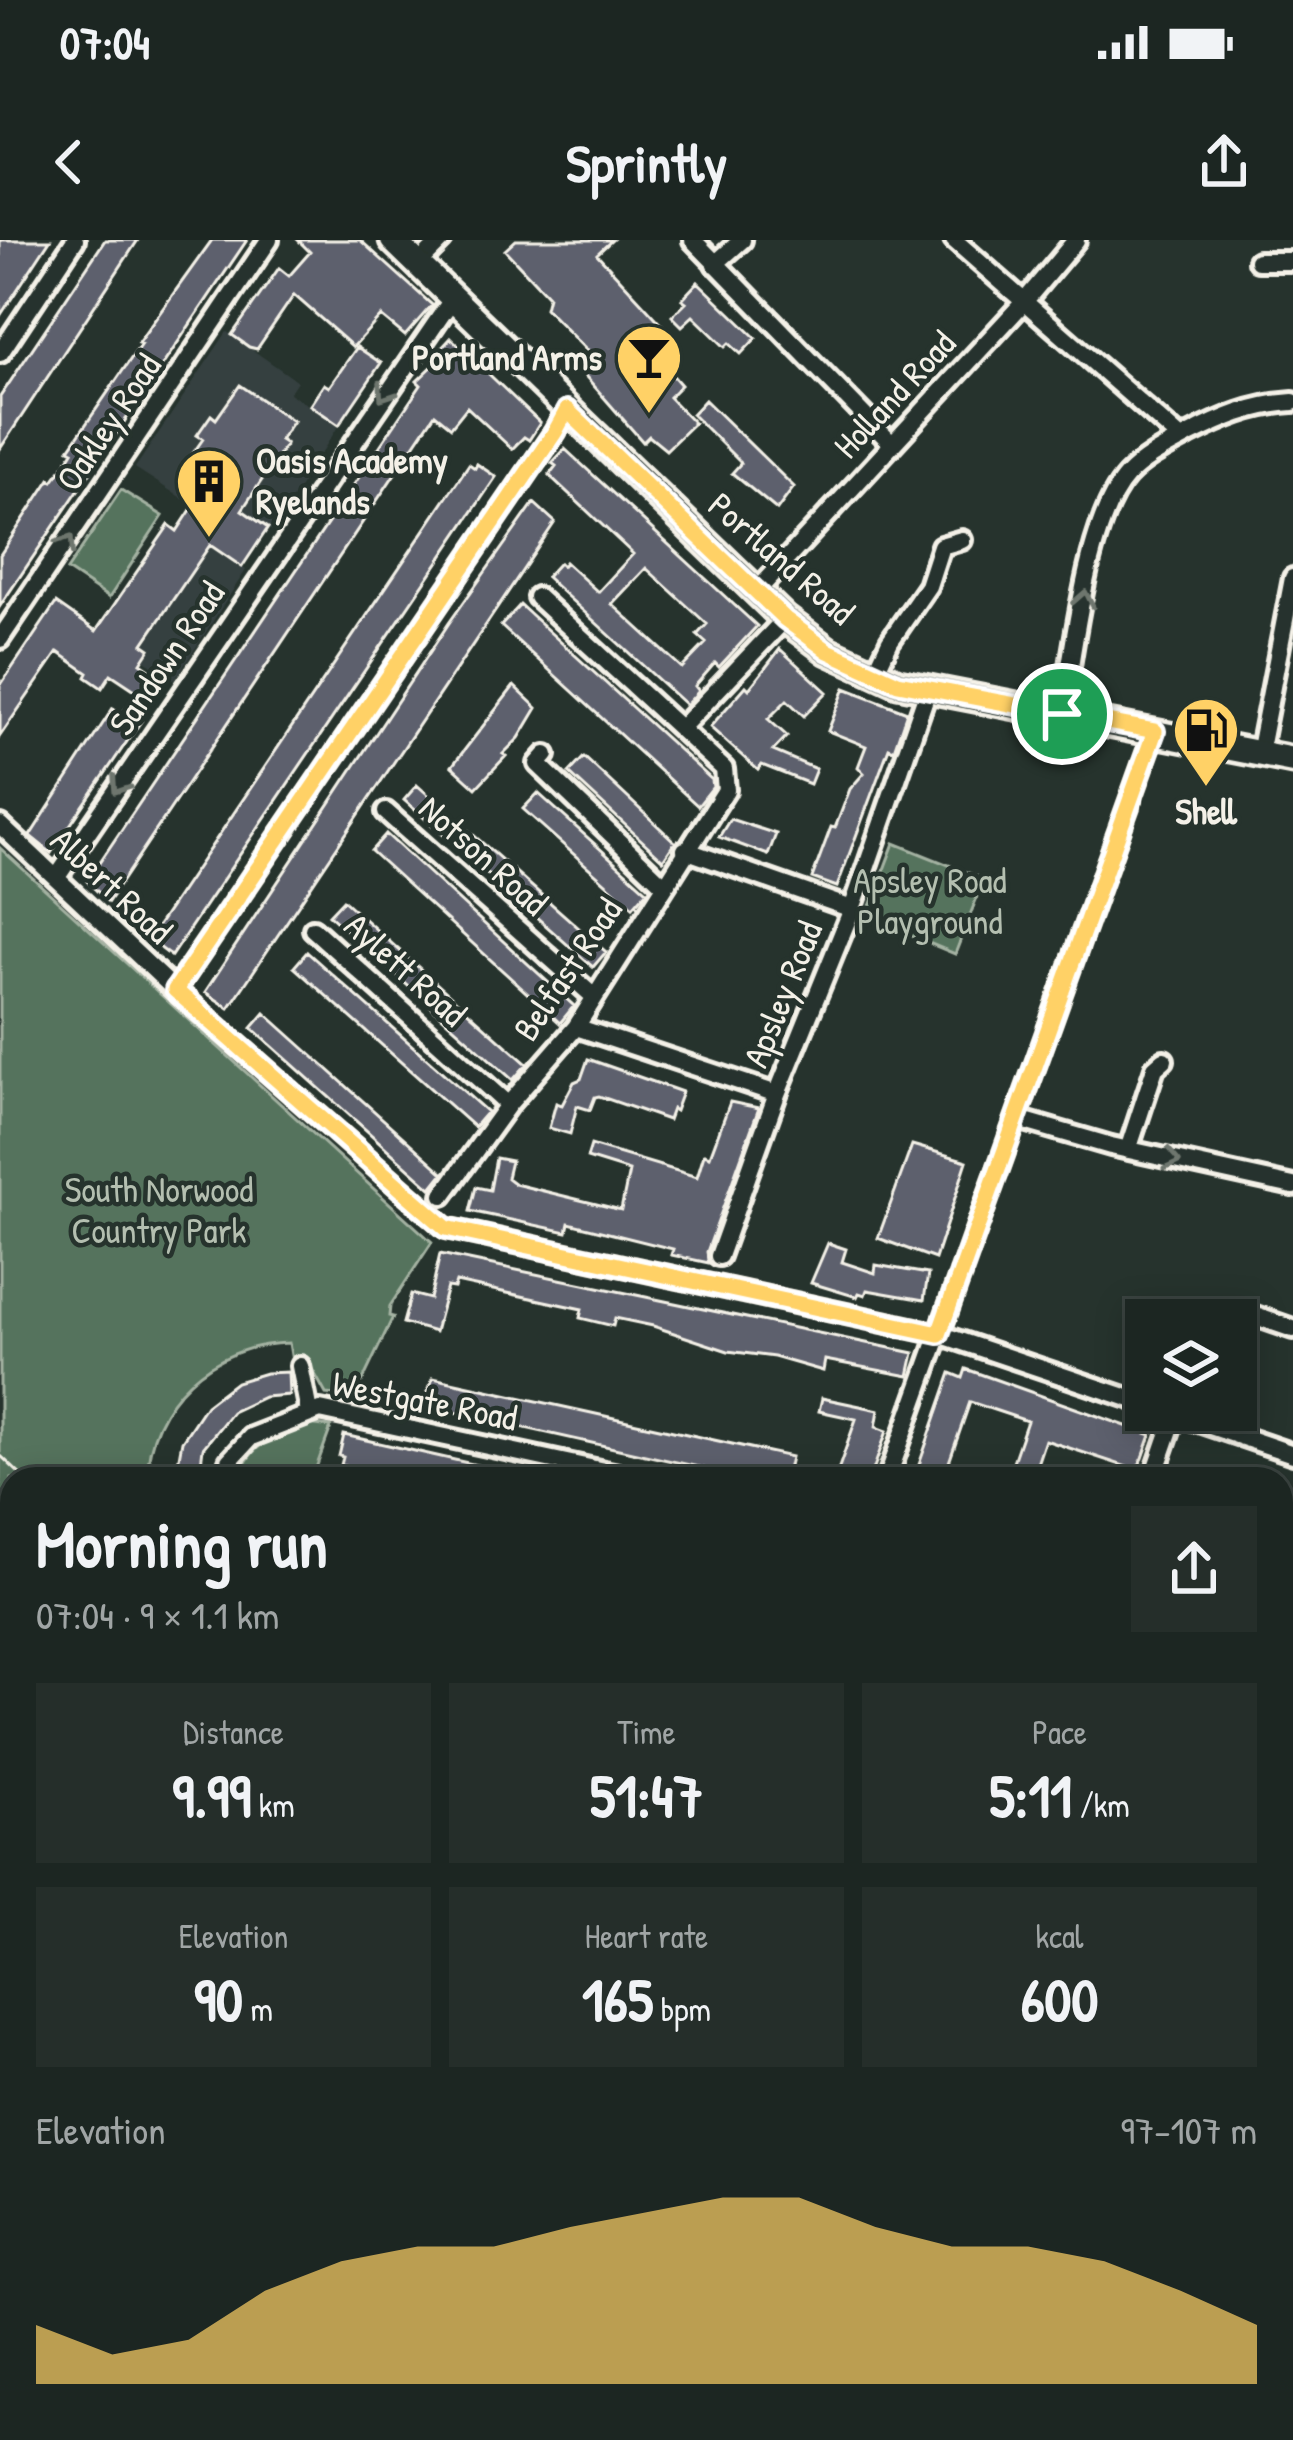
<!DOCTYPE html>
<html lang="en">
<head>
<meta charset="utf-8">
<style>
	body { margin:0; font-family:"Patrick Hand",sans-serif; background:#252e2a; color:#f1f3f6; height:100vh; display:flex; flex-direction:column; font-size:45px; white-space:nowrap }
	* { box-sizing:border-box; margin:0 }
	p { font-size:39px; color:#a0a5a5 }
	.icon { flex:none; width:66px; height:66px; fill:none; stroke:currentColor; stroke-width:2; stroke-linecap:round; stroke-linejoin:round }
	.map { position:relative; flex:1; overflow:hidden }
	.panel { position:absolute; left:0px; top:1227px; width:1293px; height:975px; display:flex; flex-direction:column; background:#1c2622; border-radius:36px 36px 0 0; box-shadow:0 6px 30px #0003,0 0 0 3px #3a4340 }
	.panel>* { flex:none }
	.buttons { position:absolute; left:1125px; top:1059px; display:grid; gap:24px }
	.buttons a { display:grid; place-items:center; width:132px; height:132px; border-radius:0px; background:#1c2622; box-shadow:0 6px 30px #0003,0 0 0 3px #3a4340; font-size:60px }
	.pin { position:absolute; display:grid; place-items:center; width:102px; height:102px; color:#fff; margin:-51px; border:6px solid #fff; border-radius:50%; box-shadow:0 3px 12px #0007 }
	.round { display:grid; place-items:center; flex:none; width:126px; height:126px; border-radius:0px; background:#252e2a }
	.summary { display:flex; align-items:center; justify-content:space-between; height:204px; padding:0 36px }
	h1 { font-size:66px; font-weight:700; line-height:90px }
	.stats { display:grid; grid-template-columns:repeat(3,1fr); gap:18px; height:204px; padding:12px 36px }
	.stats div { display:grid; align-content:center; border-radius:0px; background:#252e2a; text-align:center }
	.stats b { font-size:60px; font-weight:700 }
	.stats small { font-size:33px; font-weight:400 }
	.stats p { font-size:33px }
	.chart { height:336px; padding:24px 36px }
	.chart p { display:flex; justify-content:space-between }
	.chart svg { width:100%; height:216px; margin-top:12px; fill:#ffd166; opacity:.7 }
	.status { display:flex; justify-content:space-between; align-items:center; height:84px; padding:0 60px; background:#1c2622; direction:ltr }
	.status svg { height:33px; fill:currentColor }
	header { display:flex; justify-content:space-between; align-items:center; height:156px; padding:0 36px; background:#1c2622; font-size:54px; font-weight:700 }
	.map>svg:first-child { display:block }
</style>
</head>
<body>
<div class="status"><b>07:04</b><svg viewBox="0 0 49 12"><path d="M0 12V9h3v3zM5 12V6h3v6zM10 12V3h3v9zM15 12V0h3v12zM26 1h20v11H26zM47 4h2v5h-2z"/></svg></div>
<header><svg class="icon" aria-label="back" viewBox="0 0 24 24"><path d="M15 5l-7 7 7 7"/></svg>Sprintly<svg class="icon" aria-label="share" viewBox="0 0 24 24"><path d="M12 15V3M7 8l5-5 5 5M5 13v7h14v-7"/></svg></header>
<div class="map">
<svg width="1293" height="2200" viewBox="0 0 1293 2200">
	<rect width="100%" height="100%" fill="#26332d"/>
	<filter id="ink" filterUnits="userSpaceOnUse"><feTurbulence type="fractalNoise" baseFrequency=".00833" numOctaves="2"/><feDisplacementMap in="SourceGraphic" scale="24" xChannelSelector="R" yChannelSelector="G"/><feConvolveMatrix kernelMatrix="1 2 1 2 8 2 1 2 1" color-interpolation-filters="sRGB"/></filter>
	<g filter="url(#ink)">
		<path fill="#364040" d="M227 92 297 141 289 153 339 185 272 291 236 266 255 251 287 204 280 200 293 181 240 145 216 179 210 176 198 194 203 199 183 229 192 236 186 247 201 257 194 266 135 228Z
			M210 305 246 330 175 440 143 419 150 409 143 404Z"/>
		<path fill="#54735d" stroke="#a4b2a2" stroke-width="3" d="M121 250 163 276 109 358 67 330Z
			M894 603 984 639 955 714 866 677Z
			M0 608 432 1002 390 1066 389 1076 393 1077 355 1157 326 1154 310 1125 293 1127 289 1103C213 1104 148 1161 147 1239H12V2190H197L182 2200H0Z
			M308 1184 331 1187 312 1239H239C248 1206 276 1191 308 1184Z
			M498 2190H629L653 2200H495Z"/>
		<g fill="none" stroke-linecap="round" stroke-linejoin="round">
			<path stroke="#90a2a2" stroke-width="4.5" d="M179 2200 181 2190"/>
		</g>
		<path fill="#5d606d" stroke="#f4f1e8" stroke-width="3" fill-rule="evenodd" d="M0 0H50L0 76Z
			M105 0H138L0 209V157Z
			M212 0H247L0 366V315L50 239 53 241 65 224 73 211 69 209 141 104 138 103Z
			M298 0H360L432 65 405 96 381 76 353 107 294 55 257 109 249 107 232 95 279 28 289 36 310 12Z
			M516 0H612L597 14 667 90 649 108 681 145 669 157 694 183 666 210 649 196 643 202 580 130 593 117 545 68 548 56 505 10Z
			M698 42 756 98 741 114 729 103 725 107 693 76 682 86 672 76 686 62 682 59Z
			M451 98 540 183 529 200 524 197 512 209 467 167 451 187 435 174 108 662 87 641 421 145 417 141 440 119 436 114Z
			M357 107 381 123 339 185 310 165 324 144 329 147Z
			M240 145 293 181 280 200 286 204 242 270 268 288 242 327 210 305 143 404 150 409 141 423 164 439 137 479 141 481 51 613 30 596 113 468 122 474 138 452 111 434 102 448 86 437 88 433 58 412 0 496V446L56 363 96 391 169 285 177 291 200 256 186 246 192 236 182 229 203 199 197 195 211 175 216 179Z
			M705 160 794 247 777 270 732 233 741 223 692 174Z
			M565 209 757 386 719 427 715 423 695 446 699 451 686 465 546 337 559 323 562 326 565 322 598 352 633 314 549 235 556 226 552 223ZM646 328 707 384 697 395 706 403 682 428 612 364Z
			M469 224 475 228 477 224 496 237 171 716 155 704 158 700 151 696Z
			M534 263 555 282 229 768 205 752 449 383Z
			M520 365 712 540 713 547 698 566 501 386Z
			M780 409 827 452 804 476 787 460 768 479 787 496 773 511 816 529 810 544 762 525 758 530 710 487 746 446 749 449Z
			M514 446 537 468 519 498 503 514 506 516 476 548 452 526Z
			M845 448 907 472 894 510 889 508 837 647 812 638 831 587 835 588 850 549 864 533 858 527 866 506 828 491Z
			M584 517 675 602 663 620 569 533Z
			M417 545 606 712 593 727 404 560Z
			M538 553 647 651 633 667 523 569Z
			M730 579 776 594 768 615 719 597Z
			M386 594 574 766 560 783 371 611Z
			M343 660 527 824 513 840 329 675Z
			M307 712 487 872 474 887 294 727Z
			M265 773 443 933 431 948 252 788Z
			M588 819 682 852 675 871 672 869 668 880 599 856 595 857 590 870 577 866 570 894 549 888 556 863 562 865 574 842 581 839Z
			M730 862 759 868 707 1012 709 1023 671 1015 673 1009 569 983 567 992 470 971 476 947 490 950 496 918 511 921 507 938 515 944 621 970 629 931 587 918 591 905 697 937 704 914 710 916Z
			M912 905 967 921 935 1019 878 998Z
			M828 1003 846 1009 842 1022 875 1033 876 1025 928 1034 924 1060 867 1050 865 1055 859 1053 857 1057 811 1043Z
			M440 1014 914 1113 909 1136 825 1120 823 1131 774 1117 728 1111 653 1086 615 1078 613 1086 580 1078 582 1069 456 1042 454 1048 447 1047 435 1092 403 1083 411 1054 430 1059Z
			M966 1129 1151 1195 1143 1218 1136 1230 1045 1200 1032 1239H1007L1027 1181 970 1162 947 1228 973 1239H914L951 1133 963 1138Z
			M288 1132 289 1155 264 1157 232 1172 203 1208 199 1239H175L182 1201 206 1165 236 1142 266 1133Z
			M433 1138 791 1217 786 1239H752L423 1165Z
			M822 1158 879 1170 876 1187 887 1191 870 1239H835L856 1179 819 1171Z
			M344 1195 512 1233V1239H403L341 1225 343 1217 339 1216Z"/>
		<g fill="none" stroke-linecap="round" stroke-linejoin="round">
			<defs>
				<path id="street" d="M693 0 892 204
					M954 0 1181 199
					M1258 21H1293
					M418 24 442 0
					M715 24 742 0
					M0 113 75 0
					M757 351 1024 62 1076 0
					M0 399 269 0
					M875 433 890 401 928 346 941 306 962 300
					M1062 474C1074 412 1086 281 1127 236 1144 218 1167 207 1189 195 1222 178 1254 164 1293 162
					M682 487 785 379
					M1259 514 1293 338
					M546 515 538 524 663 644
					M386 572 593 756
					M0 585 175 750 446 988 939 1094 1146 1164
					M685 610 852 669
					M57 637 453 58
					M313 689 508 865
					M175 750 555 192 567 170
					M576 787 777 854
					M1018 879 1111 906 1293 946
					M1128 910 1155 828 1164 820
					M443 955 508 865 576 787 726 550 724 529 537 357
					M719 1016 777 854 852 669 928 450
					M1236 1096 1244 1072 1293 1089
					M300 1126 309 1172
					M1163 1170 1293 1214
					M226 1239 229 1221 251 1197 320 1170 641 1239
					M887 1239 1155 491
					M1153 1239 1175 1175
					M1281 1635 1293 1640
					M1281 1865 1293 1838
					M952 2200 956 2190
					M1130 2200 1135 2190"/>
				<path id="primary" d="M393 0 785 379 828 411 898 443 1293 520"/>
			</defs>
			<use href="#street" stroke="#f4f1e8" stroke-width="26"/>
			<use href="#primary" stroke="#f4f1e8" stroke-width="33"/>
			<use href="#street" stroke="#26332d" stroke-width="16"/>
			<use href="#primary" stroke="#26332d" stroke-width="24"/>
			<path stroke="#f4f1e8" stroke-width="3" d="M0 1215 25 1239
				M313 2190 349 2200
				M357 2190 394 2200"/>
		</g>
		<defs><path id="oneway-chevron" d="M-2-3.5L2.5 0L-2 3.5" fill="none" stroke-width="1.6" stroke-linecap="round" stroke-linejoin="round" transform="scale(3)"/></defs>
		<g stroke="#6e766e">
			<use href="#oneway-chevron" transform="translate(385 153) rotate(124)"/>
			<use href="#oneway-chevron" transform="translate(67 303) rotate(-56)"/>
			<use href="#oneway-chevron" transform="translate(1084 359) rotate(-79)"/>
			<use href="#oneway-chevron" transform="translate(119 546) rotate(124)"/>
			<use href="#oneway-chevron" transform="translate(1172 920) rotate(12)"/>
		</g>
	</g>
	<g fill="none" stroke-linecap="round" stroke-linejoin="round" filter="url(#ink)">
		<defs>
			<path id="route" d="M567 170 785 379 828 411 898 443 1155 491 939 1094 446 988 175 750 555 192Z"/>
		</defs>
		<use href="#route" stroke="#fff" stroke-width="24"/>
		<use href="#route" stroke="#ffd166" stroke-width="15"/>
	</g>
	<defs>
		<symbol id="bar-pin" viewBox="-11 -11 22 30"><path d="M0 17L-7.5 6A9.5 9.5 0 1 1 7.5 6Z" fill="#ffd166" stroke="#26332d"/><path d="M-6-5H6L.8 .8V4.5H3.5V6h-7V4.5H-.8V.8Z" fill="#111"/></symbol>
		<symbol id="building-pin" viewBox="-11 -11 22 30"><path d="M0 17L-7.5 6A9.5 9.5 0 1 1 7.5 6Z" fill="#ffd166" stroke="#26332d"/><path d="M-4-6H4V6H1V3H-1V6H-4ZM-2.5-4.3h1.7v1.8h-1.7ZM.8-4.3h1.7v1.8H.8ZM-2.5-1h1.7V.8h-1.7ZM.8-1h1.7V.8H.8Z" fill="#111"/></symbol>
		<symbol id="fuel-pin" viewBox="-11 -11 22 30"><path d="M0 17L-7.5 6A9.5 9.5 0 1 1 7.5 6Z" fill="#ffd166" stroke="#26332d"/><path d="M-5.5-6h7V0h2V4h1.3V-2.5L3-4.5l.8-.8L6-3V5H2.5V1h-1V6h-7ZM-4.2-4.7v3.2H.2V-4.7Z" fill="#111"/></symbol>
	</defs>
	<g fill-rule="evenodd">
		<use href="#bar-pin" x="611" y="79" width="76" height="104"/>
		<use href="#building-pin" x="171" y="203" width="76" height="104"/>
		<use href="#fuel-pin" x="1168" y="452" width="76" height="104"/>
	</g>
	<g text-anchor="middle" stroke-width="9" stroke-linejoin="round" paint-order="stroke">
		<g font-size="36" font-weight="bold" fill="#f4f1e8" stroke="#26332d" text-anchor="end">
			<text x="602" y="130">Portland Arms</text>
			<text x="256" y="233" text-anchor="start">Oasis Academy<tspan x="256" dy="41">Ryelands</tspan></text>
			<text x="1206" y="584" text-anchor="middle">Shell</text>
		</g>
		<g font-size="36" fill="#f4f1e8" stroke="#26332d">
			<text transform="translate(894 154) rotate(-47)" y="13">Holland Road</text>
			<text transform="translate(108 182) rotate(-56)" y="13">Oakley Road</text>
			<text transform="translate(782 318) rotate(41)" y="13">Portland Road</text>
			<text transform="translate(166 418) rotate(-56)" y="13">Sandown Road</text>
			<text transform="translate(484 615) rotate(42)" y="13">Notson Road</text>
			<text transform="translate(112 645) rotate(43)" y="13">Albert Road</text>
			<text transform="translate(406 729) rotate(42)" y="13">Aylett Road</text>
			<text transform="translate(567 729) rotate(-56)" y="13">Belfast Road</text>
			<text transform="translate(782 754) rotate(-68)" y="13">Apsley Road</text>
			<text transform="translate(425 1160) rotate(11)" y="13">Westgate Road</text>
		</g>
		<g font-size="36" fill="#b4bfb0" stroke="#26332d">
			<text x="930" y="653">Apsley Road<tspan x="930" dy="41">Playground</tspan></text>
			<text x="159" y="962">South Norwood<tspan x="159" dy="41">Country Park</tspan></text>
		</g>
	</g>
</svg>
<div class="buttons">
<a><svg class="icon" aria-label="layers" viewBox="0 0 24 24"><path d="M12 4l9 5-9 5-9-5zM3 14l9 5 9-5"/></svg></a>
</div>
<div class="pin" style="left:1062px;top:474px;background:#1e9e55"><svg class="icon" aria-label="arrive" viewBox="0 0 24 24"><path d="M6 21V4h12l-3 4 3 4H6"/></svg></div>
<section class="panel">
<div class="summary"><div><h1>Morning run</h1><p>07:04 · 9 × 1.1 km</p></div><a class="round"><svg class="icon" aria-label="share" viewBox="0 0 24 24"><path d="M12 15V3M7 8l5-5 5 5M5 13v7h14v-7"/></svg></a></div>
<div class="stats">
<div><p>Distance</p><b>9.99<small> km</small></b></div>
<div><p>Time</p><b>51:47</b></div>
<div><p>Pace</p><b>5:11<small> /km</small></b></div>
</div>
<div class="stats">
<div><p>Elevation</p><b>90<small> m</small></b></div>
<div><p>Heart rate</p><b>165<small> bpm</small></b></div>
<div><p>kcal</p><b>600</b></div>
</div>
<div class="chart"><p><span>Elevation</span>97–107 m</p>
<svg viewBox="0 0 160 44" preserveAspectRatio="none"><path d="M0 44V32L10 38L20 35L30 25L40 19L50 16L60 16L70 12L80 9L90 6L100 6L110 12L120 16L130 16L140 19L150 25L160 32V44z"/></svg>
</div>
</section>
</div>
</body>
</html>
